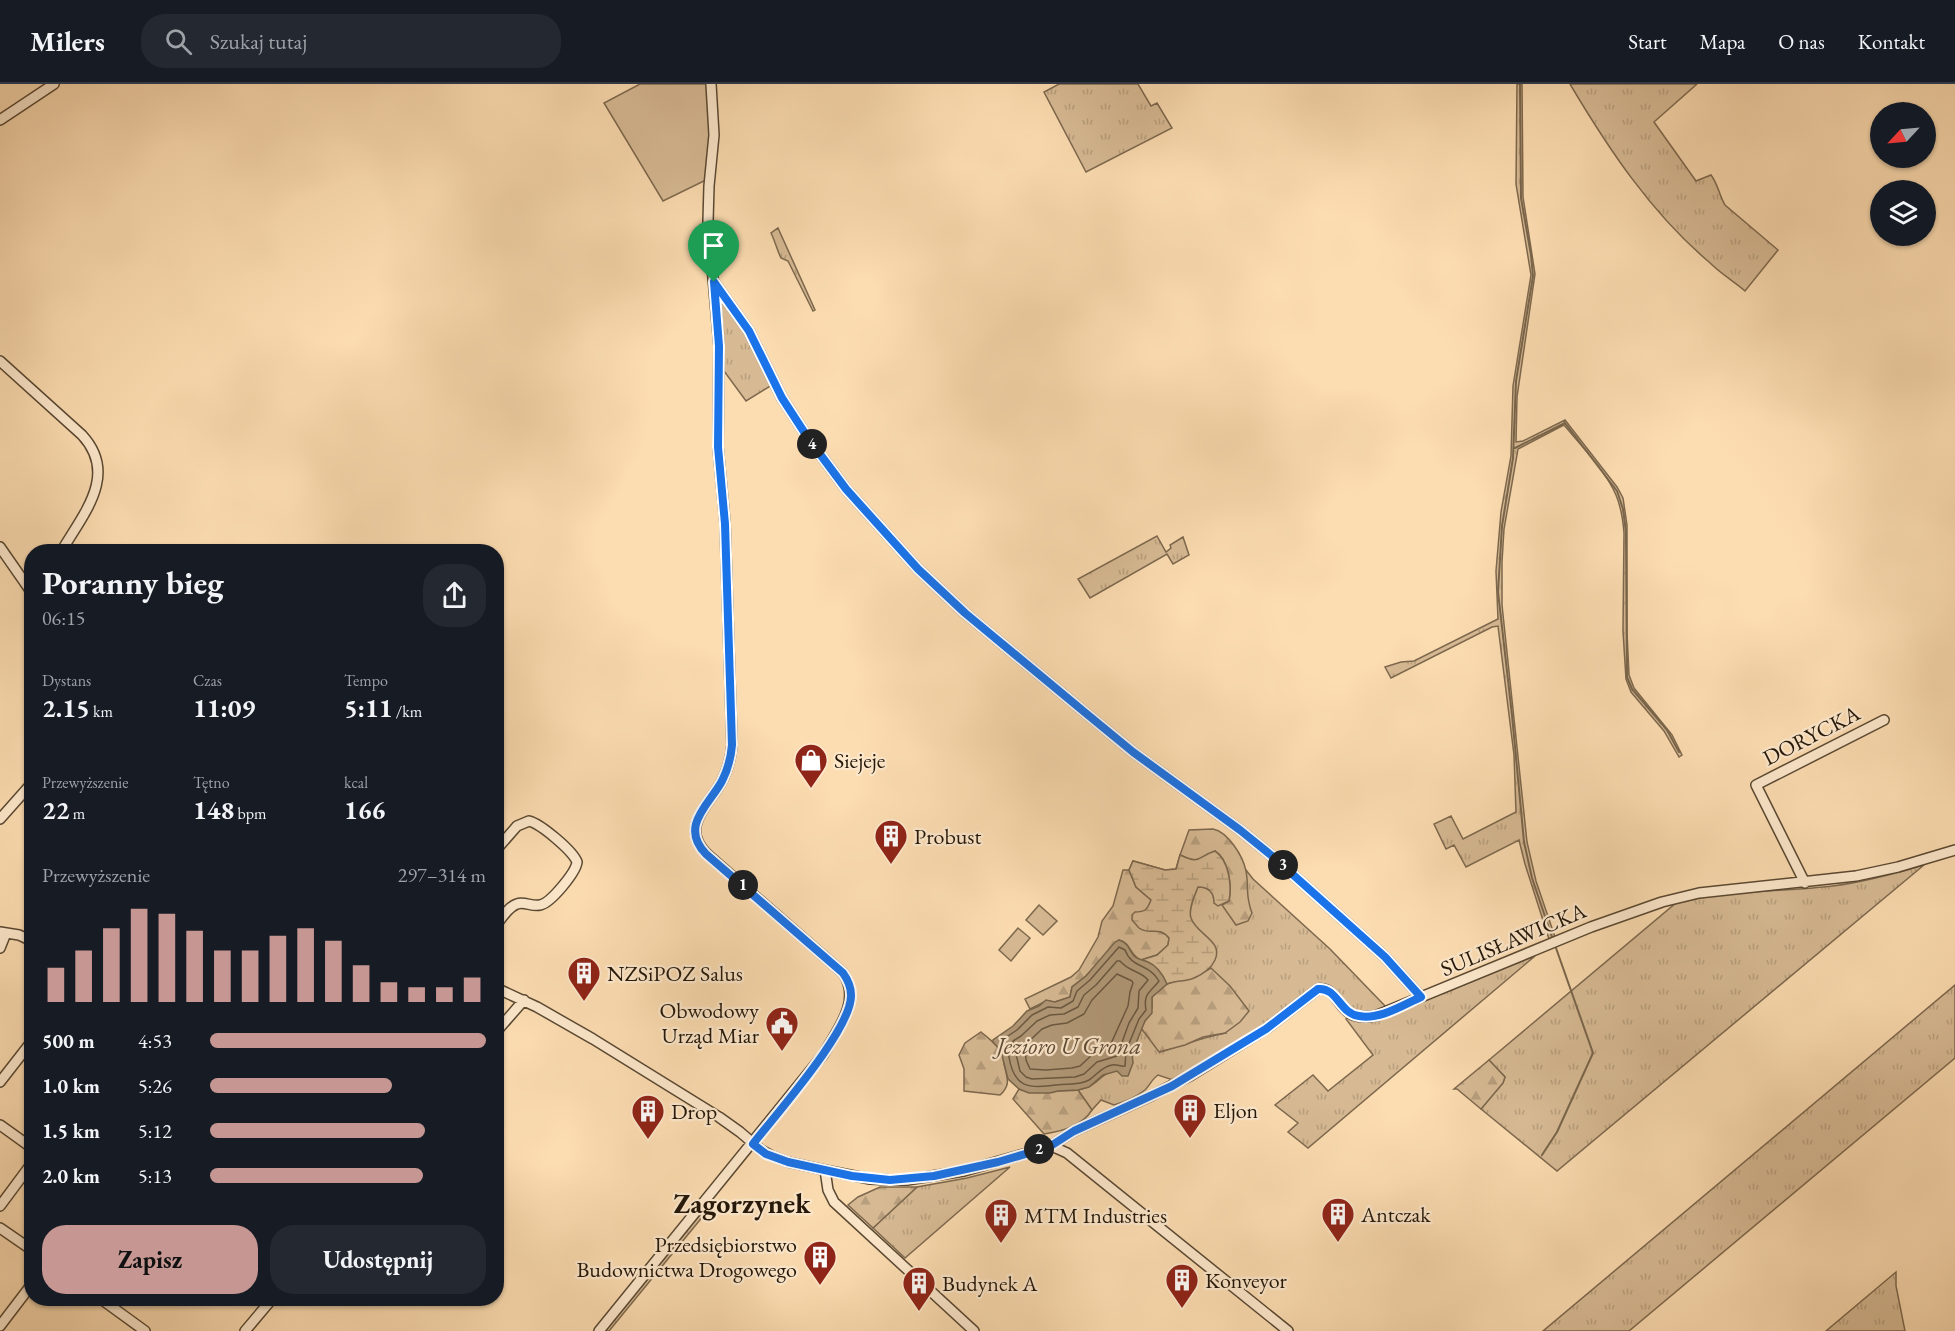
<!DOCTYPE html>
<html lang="pl">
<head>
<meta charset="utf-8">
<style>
	body { margin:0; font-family:"EB Garamond",serif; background:#242831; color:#f1f3f6; height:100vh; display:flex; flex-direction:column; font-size:22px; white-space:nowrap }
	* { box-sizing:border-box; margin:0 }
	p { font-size:20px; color:#9ea1a6 }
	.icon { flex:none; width:33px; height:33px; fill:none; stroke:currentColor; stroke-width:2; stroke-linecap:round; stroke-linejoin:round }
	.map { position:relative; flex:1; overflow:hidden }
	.drawer { position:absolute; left:24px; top:460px; width:480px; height:762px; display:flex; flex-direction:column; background:#171b24; border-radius:24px; box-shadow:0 2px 4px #0004 }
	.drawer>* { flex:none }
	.needle { width:39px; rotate:244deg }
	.buttons { position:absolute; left:1870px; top:18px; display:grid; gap:12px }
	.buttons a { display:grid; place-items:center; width:66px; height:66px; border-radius:50%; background:#171b24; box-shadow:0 2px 4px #0004; font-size:30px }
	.pin { position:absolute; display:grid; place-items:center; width:51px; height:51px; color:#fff; margin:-62px -26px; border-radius:50% 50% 50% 0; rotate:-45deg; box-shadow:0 0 6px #0007 }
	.pin .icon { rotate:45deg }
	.km { position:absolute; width:30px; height:30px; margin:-15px; border-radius:50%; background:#222; color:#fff; font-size:16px; line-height:30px; text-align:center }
	.round { display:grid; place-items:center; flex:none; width:63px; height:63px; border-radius:24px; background:#242831 }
	.overview { display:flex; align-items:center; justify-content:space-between; height:102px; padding:0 18px }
	h1 { font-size:33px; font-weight:700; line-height:45px }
	.metrics { display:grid; grid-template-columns:repeat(3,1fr); gap:9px; height:102px; padding:6px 18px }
	.metrics div { display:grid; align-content:center }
	.metrics b { font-size:26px; font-weight:700 }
	.metrics small { font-size:16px; font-weight:400 }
	.metrics p { font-size:16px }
	.chart { height:168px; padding:12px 18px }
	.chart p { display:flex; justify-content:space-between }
	.chart svg { width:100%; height:108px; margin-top:6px; stroke:#c59692; stroke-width:6 }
	.primary-button { display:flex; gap:12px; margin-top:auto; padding:12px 18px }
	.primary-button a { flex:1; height:69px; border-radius:24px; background:#c59692; color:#111; font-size:24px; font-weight:700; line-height:69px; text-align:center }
	.primary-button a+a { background:#242831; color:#f1f3f6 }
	ul { padding:0 18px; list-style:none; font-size:20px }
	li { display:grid; grid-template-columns:96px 72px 1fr; align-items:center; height:45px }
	li i { height:15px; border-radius:8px; background:#c59692 }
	header { display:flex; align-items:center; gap:36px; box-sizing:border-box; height:84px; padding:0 30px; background:#171b24; border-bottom:2px solid #363941 }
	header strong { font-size:28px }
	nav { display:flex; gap:33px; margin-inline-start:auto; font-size:21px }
	.search { width:420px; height:54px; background:#242831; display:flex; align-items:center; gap:15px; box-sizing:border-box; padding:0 21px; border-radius:24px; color:#9ea1a6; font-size:22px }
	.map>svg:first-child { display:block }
</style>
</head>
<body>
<header>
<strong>Milers</strong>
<div class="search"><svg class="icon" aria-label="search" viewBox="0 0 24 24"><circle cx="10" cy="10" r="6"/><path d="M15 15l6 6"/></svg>Szukaj tutaj</div>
<nav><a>Start</a><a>Mapa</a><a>O nas</a><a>Kontakt</a></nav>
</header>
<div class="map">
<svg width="1955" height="1247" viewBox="0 0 1955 1247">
	<defs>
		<pattern id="grass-tufts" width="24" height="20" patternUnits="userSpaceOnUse" patternTransform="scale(1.5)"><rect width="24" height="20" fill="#d7ba94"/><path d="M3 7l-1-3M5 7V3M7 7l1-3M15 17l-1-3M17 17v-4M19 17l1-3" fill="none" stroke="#b89f7e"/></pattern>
		<pattern id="forest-firs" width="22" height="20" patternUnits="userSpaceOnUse" patternTransform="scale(1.5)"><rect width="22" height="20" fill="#d7ba94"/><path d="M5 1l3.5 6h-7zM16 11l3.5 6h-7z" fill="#b89f7e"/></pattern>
		<pattern id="wetland-marsh" width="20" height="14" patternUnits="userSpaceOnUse" patternTransform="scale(1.5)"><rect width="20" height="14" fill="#d7ba94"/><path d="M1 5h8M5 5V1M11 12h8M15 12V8" fill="none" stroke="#b89f7e"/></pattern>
	</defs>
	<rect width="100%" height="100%" fill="#fcdcb1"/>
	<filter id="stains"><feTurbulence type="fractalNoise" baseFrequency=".00333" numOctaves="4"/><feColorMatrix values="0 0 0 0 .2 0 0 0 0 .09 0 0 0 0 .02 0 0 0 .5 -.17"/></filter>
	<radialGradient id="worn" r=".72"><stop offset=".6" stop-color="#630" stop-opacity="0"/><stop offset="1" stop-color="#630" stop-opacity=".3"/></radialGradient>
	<path fill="url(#grass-tufts)" stroke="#7d684e" stroke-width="1.5" d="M1059 0H1138L1151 22 1157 19 1172 44 1086 88 1044 8Z
		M1517 0H1522L1523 113 1535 190 1517 313 1516 358 1523 357 1565 336 1617 403 1623 414 1627 441V549L1629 591 1634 604 1672 651 1682 671 1679 673 1664 647 1631 608 1626 595 1623 547 1624 449C1623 436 1621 423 1616 411 1607 389 1580 360 1564 341L1560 343 1518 365 1504 445 1502 478V521L1527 758 1536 797 1555 853 1549 855 1525 780 1519 756 1466 783 1454 761 1446 765 1434 740 1451 732 1463 755 1516 728 1514 671 1498 542 1492 543 1391 594 1385 583 1401 578 1414 577 1498 535 1496 487 1501 428 1511 372 1513 302 1531 191 1516 100Z
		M1570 0H1697L1654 38 1696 97 1711 91C1718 100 1719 111 1725 121L1778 166 1745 207C1733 197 1720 189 1709 178 1651 129 1608 64 1570 0Z
		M778 144 815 226 813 227 788 177 781 174C777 166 775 157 771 149Z
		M722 212 741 239 772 301 746 317 724 287 719 213Z
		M1157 452 1166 468 1171 464 1170 461 1183 453 1189 471 1173 480 1167 470 1090 514 1078 495Z
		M1180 771 1247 817 1246 786 1253 795 1330 865 1387 924C1339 945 1345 897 1319 900L1254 949 1180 993 1173 996 1158 991C1152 995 1150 1001 1145 1006 1136 1013 1124 1018 1114 1021L1101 1016 1092 1026 1078 1006C1083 1005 1088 1004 1092 1001 1101 995 1105 987 1117 987L1131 973 1141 944 1160 968C1182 962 1202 953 1226 949L1178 896 1167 900 1157 871 1148 825 1129 786 1133 777 1165 786 1176 785Z
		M1924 781 1557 1087 1481 1025 1503 999 1505 993 1489 976 1676 819C1728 806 1781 808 1833 802 1864 798 1894 790 1924 781Z
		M1535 872 1308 1064 1288 1048 1298 1039 1275 1021 1313 991 1328 1007 1373 971 1346 935 1349 933 1354 935 1444 909Z
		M1955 901V974L1629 1247H1543Z
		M1010 1083 905 1174 873 1144 917 1103 967 1094Z
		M713 1120 609 1247H605L697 1134Z
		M1896 1188V1202L1905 1247H1826Z"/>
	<path fill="url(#forest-firs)" stroke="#7d684e" stroke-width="1.5" d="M1213 745C1228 748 1243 772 1246 787 1249 803 1245 812 1252 829L1248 837 1236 841 1222 821 1229 817C1232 802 1229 776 1215 767L1199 777 1191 776 1180 771 1189 746Z
		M1123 786H1129L1136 803 1151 816 1148 825 1143 828 1140 844C1151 849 1160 843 1169 854L1168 861 1157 871 1141 876C1130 872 1131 859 1119 856L1086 892 1072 903 1070 913 1055 918 1046 917 1030 925 1025 915 1071 893 1079 886 1098 853 1102 837 1113 822Z
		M1211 884 1230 902 1249 927 1240 938 1225 949 1203 953 1185 961 1159 968 1141 944 1152 924V913L1167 900 1178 896 1196 893Z
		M981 948C988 954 998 961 1002 969 1004 974 1003 979 1005 984 1008 996 1010 1002 1000 1011L964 1007V985L959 971 965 959Z
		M1489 976 1505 993 1503 999 1481 1025 1457 1005H1454Z
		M1019 1005C1033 1010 1044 1008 1058 1007 1065 1006 1071 1007 1078 1006L1092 1026C1082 1042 1063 1047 1044 1050L1013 1015Z
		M880 1103H917L873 1144 848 1121 858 1113Z"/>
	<path fill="url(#wetland-marsh)" stroke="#7d684e" stroke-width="1.5" d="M1215 767C1229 776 1232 802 1229 817L1218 822 1214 819C1214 808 1209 803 1198 803 1195 811 1188 825 1191 834 1196 850 1224 857 1215 876 1211 885 1203 890 1194 894 1185 898 1177 896 1167 900 1161 889 1154 879 1141 876L1157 871 1168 861 1169 854C1158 841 1150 852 1139 844 1137 842 1135 839 1132 836V831L1135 828C1145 828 1147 826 1151 816L1136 803 1129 786 1133 777 1165 786 1176 785 1180 771C1202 781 1196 773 1215 767Z"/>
	<path fill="#d7ba94" stroke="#7d684e" stroke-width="1.5" d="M640 0H707L710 49 706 96 663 117 604 19Z
		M1039 821 1057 837 1043 851 1026 836Z
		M1018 844 1030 854 1011 877 999 866Z"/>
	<path fill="#b29978" stroke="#79654b" stroke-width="1.5" d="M1119 856C1131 860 1128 867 1135 873 1139 876 1144 876 1148 878 1158 882 1163 891 1167 900L1152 913V929L1145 937 1132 969 1133 979 1128 992H1122L1117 987 1103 991 1089 1003 1078 1006 1058 1007 1050 1009H1029L1019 1005 1008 995 1001 967 993 958V956L1013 942 1027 927 1039 922 1046 916 1055 918 1070 913 1072 903 1086 892 1115 858Z"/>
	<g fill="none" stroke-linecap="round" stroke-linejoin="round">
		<path stroke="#6a5840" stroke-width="1.5" d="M1119 863 1125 866C1132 885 1149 879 1159 897 1150 909 1143 909 1146 926L1139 935 1126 967 1125 982C1121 983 1117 980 1112 981 1101 983 1097 991 1089 996 1078 1002 1068 999 1056 1001 1029 1005 1014 1004 1009 973 1008 966 1003 962 1002 956L1017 946 1032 931 1048 923 1061 924 1073 917 1077 907 1090 896Z
			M1117 877H1120C1129 888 1141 887 1148 896L1139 907 1138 924 1129 939 1117 972 1097 978 1084 990 1075 993 1032 995 1026 993 1020 987 1013 957 1021 952 1037 937 1050 931 1064 930 1078 923 1084 911 1096 901Z
			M1117 890 1132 897 1133 899 1130 908 1128 922 1109 964 1093 970 1080 982 1072 984 1046 986 1030 985 1026 976 1025 961 1042 945 1052 941 1067 939 1084 930 1092 916Z"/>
		<path stroke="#79654b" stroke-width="2" d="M1520 0 1521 114 1531 171 1533 192 1516 297 1513 374 1502 442 1498 508 1512 631 1524 758 1532 794 1552 853
			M1515 364 1565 339 1617 407 1623 425 1626 448 1627 593 1632 605 1667 646 1679 668
			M1542 1071 1557 1048 1593 969 1556 864"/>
		<defs>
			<path id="minor" d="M0 36 54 0
				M714 198 749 247 782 314 808 354 846 405 918 485 965 529 1088 631 1133 668 1240 746 1272 772 1385 873 1421 913
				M0 277 82 351C119 391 83 430 61 468
				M0 463 32 509
				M250 468 252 466
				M0 735 32 699
				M496 766 517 742 529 737C541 740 573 767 577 778 576 788 551 819 540 821 532 823 524 817 517 820 508 823 502 834 496 841
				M1805 799 1756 701 1884 636
				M0 848 19 851 32 857
				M0 864 6 849
				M496 904 537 923 593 955 719 1033 740 1048 761 1066 772 1072 788 1078 825 1086 870 1095 890 1096H907L964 1087 1049 1063 1074 1047 1153 1011 1190 992 1266 945 1318 905C1335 903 1338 923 1351 930 1358 934 1367 933 1375 932L1591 843 1662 818 1699 809 1856 792 1898 783 1955 766
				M496 948 524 916
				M0 998 32 957
				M0 1041 28 1061 32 1066
				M1049 1063 1056 1064 1067 1069 1288 1247
				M825 1086 828 1106 834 1118 974 1247
				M0 1122 32 1079
				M0 1144 32 1166
				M101 1215 145 1247
				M0 1242 32 1200
				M245 1247 272 1215
				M599 1247 823 971C837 946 862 917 843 889L707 770C679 743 709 721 722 697 728 685 731 673 732 661L725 439 718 363 719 262 708 137 709 102 714 51 711 0"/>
		</defs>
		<use href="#minor" stroke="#594832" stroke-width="12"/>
		<use href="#minor" stroke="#fde8cc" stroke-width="9"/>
	</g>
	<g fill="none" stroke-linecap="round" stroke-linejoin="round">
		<defs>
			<path id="route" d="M714 198 749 247 782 314 808 354 846 405 918 485 965 529 1088 631 1133 668 1240 746 1272 772 1385 873 1421 913C1403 921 1380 936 1359 932 1340 930 1337 903 1318 905L1266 945 1172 1002 1074 1047 1049 1063 998 1078 934 1092 890 1096 852 1092 788 1078 766 1070 753 1060C776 1030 852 945 851 911 851 902 848 896 843 889L706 770C679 742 709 721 722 697 728 685 731 673 732 661L725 440 718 363 719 262Z"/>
		</defs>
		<use href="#route" stroke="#fff" stroke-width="12"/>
		<use href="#route" stroke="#1a73e8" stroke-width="8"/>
	</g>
	<defs>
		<symbol id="shop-pin" viewBox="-11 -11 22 30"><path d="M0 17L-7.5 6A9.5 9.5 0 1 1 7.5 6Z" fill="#8f2418" stroke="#fde8cc"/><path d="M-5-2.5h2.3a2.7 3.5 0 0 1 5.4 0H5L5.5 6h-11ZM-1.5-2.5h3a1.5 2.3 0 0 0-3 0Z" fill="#fff"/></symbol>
		<symbol id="building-pin" viewBox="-11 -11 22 30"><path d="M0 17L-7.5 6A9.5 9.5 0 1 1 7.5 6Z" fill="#8f2418" stroke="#fde8cc"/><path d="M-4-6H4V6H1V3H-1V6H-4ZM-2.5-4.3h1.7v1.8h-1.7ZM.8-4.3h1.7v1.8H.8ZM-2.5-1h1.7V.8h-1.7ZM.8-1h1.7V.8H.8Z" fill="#fff"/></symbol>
		<symbol id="civic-pin" viewBox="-11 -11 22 30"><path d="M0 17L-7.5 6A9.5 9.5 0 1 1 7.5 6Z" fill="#8f2418" stroke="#fde8cc"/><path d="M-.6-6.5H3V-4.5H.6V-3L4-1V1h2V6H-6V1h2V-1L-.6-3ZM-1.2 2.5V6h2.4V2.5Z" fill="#fff"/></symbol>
	</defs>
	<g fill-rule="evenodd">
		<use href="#shop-pin" x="792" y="657" width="38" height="52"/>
		<use href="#building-pin" x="872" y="733" width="38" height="52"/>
		<use href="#building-pin" x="565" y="870" width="38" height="52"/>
		<use href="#civic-pin" x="763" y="920" width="38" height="52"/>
		<use href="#building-pin" x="1171" y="1007" width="38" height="52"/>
		<use href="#building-pin" x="629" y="1008" width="38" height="52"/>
		<use href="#building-pin" x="1319" y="1111" width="38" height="52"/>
		<use href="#building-pin" x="982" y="1112" width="38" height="52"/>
		<use href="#building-pin" x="801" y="1154" width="38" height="52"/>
		<use href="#building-pin" x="1163" y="1177" width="38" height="52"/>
		<use href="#building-pin" x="900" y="1180" width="38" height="52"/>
	</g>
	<g text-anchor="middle" stroke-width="4.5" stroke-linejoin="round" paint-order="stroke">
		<g font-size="22" fill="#231608" stroke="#fde8cc">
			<text transform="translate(1811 651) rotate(-27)" y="8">DORYCKA</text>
			<text transform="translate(1513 855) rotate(-23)" y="8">SULISŁAWICKA</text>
		</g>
		<g font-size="22" fill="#231608" stroke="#fde8cc" text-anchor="start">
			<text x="834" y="684">Siejeje</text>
			<text x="914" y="760">Probust</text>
			<text x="607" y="897">NZSiPOZ Salus</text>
			<text x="759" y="934" text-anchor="end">Obwodowy<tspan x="759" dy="25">Urząd Miar</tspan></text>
			<text x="1213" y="1034">Eljon</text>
			<text x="671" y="1035">Drop</text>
			<text x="1361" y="1138">Antczak</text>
			<text x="1024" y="1139">MTM Industries</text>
			<text x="797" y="1168" text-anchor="end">Przedsiębiorstwo<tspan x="797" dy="25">Budownictwa Drogowego</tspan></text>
			<text x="1205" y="1204">Konveyor</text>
			<text x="942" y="1207">Budynek A</text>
		</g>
		<g font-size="24" font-style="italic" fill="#5c4a35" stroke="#fde8cc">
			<text x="1069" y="970">Jezioro U Grona</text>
		</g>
		<g font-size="28" font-weight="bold" fill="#231608" stroke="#fde8cc">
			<text x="742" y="1129">Zagorzynek</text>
		</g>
	</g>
	<rect width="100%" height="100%" filter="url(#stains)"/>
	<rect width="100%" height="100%" fill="url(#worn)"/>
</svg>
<div class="buttons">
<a><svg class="needle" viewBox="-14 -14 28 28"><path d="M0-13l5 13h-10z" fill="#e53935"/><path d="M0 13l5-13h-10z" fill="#9ea1a6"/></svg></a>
<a><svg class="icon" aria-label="layers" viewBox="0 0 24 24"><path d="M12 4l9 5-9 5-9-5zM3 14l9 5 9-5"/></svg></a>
</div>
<div class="pin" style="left:714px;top:198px;background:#1e9e55"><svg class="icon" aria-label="arrive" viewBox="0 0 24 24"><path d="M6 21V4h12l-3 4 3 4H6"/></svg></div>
<b class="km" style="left:743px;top:801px">1</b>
<b class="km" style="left:1039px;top:1065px">2</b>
<b class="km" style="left:1283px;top:781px">3</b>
<b class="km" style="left:812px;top:360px">4</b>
<section class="drawer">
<div class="overview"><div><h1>Poranny bieg</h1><p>06:15</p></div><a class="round"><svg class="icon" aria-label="share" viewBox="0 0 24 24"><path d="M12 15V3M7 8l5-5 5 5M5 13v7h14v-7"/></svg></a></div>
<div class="metrics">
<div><p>Dystans</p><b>2.15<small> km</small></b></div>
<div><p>Czas</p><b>11:09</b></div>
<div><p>Tempo</p><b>5:11<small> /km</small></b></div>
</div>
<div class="metrics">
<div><p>Przewyższenie</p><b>22<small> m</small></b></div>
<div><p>Tętno</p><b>148<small> bpm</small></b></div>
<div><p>kcal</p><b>166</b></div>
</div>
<div class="chart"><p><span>Przewyższenie</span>297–314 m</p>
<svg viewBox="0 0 160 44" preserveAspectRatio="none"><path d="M5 44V30M15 44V23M25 44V14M35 44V6M45 44V8M55 44V15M65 44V23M75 44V23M85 44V17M95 44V14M105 44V19M115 44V29M125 44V36M135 44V38M145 44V38M155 44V34"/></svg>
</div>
<ul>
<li><b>500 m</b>4:53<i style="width:100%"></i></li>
<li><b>1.0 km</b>5:26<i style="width:66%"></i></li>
<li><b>1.5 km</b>5:12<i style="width:78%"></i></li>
<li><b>2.0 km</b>5:13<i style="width:77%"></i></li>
</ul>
<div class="primary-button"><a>Zapisz</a><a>Udostępnij</a></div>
</section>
</div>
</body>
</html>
